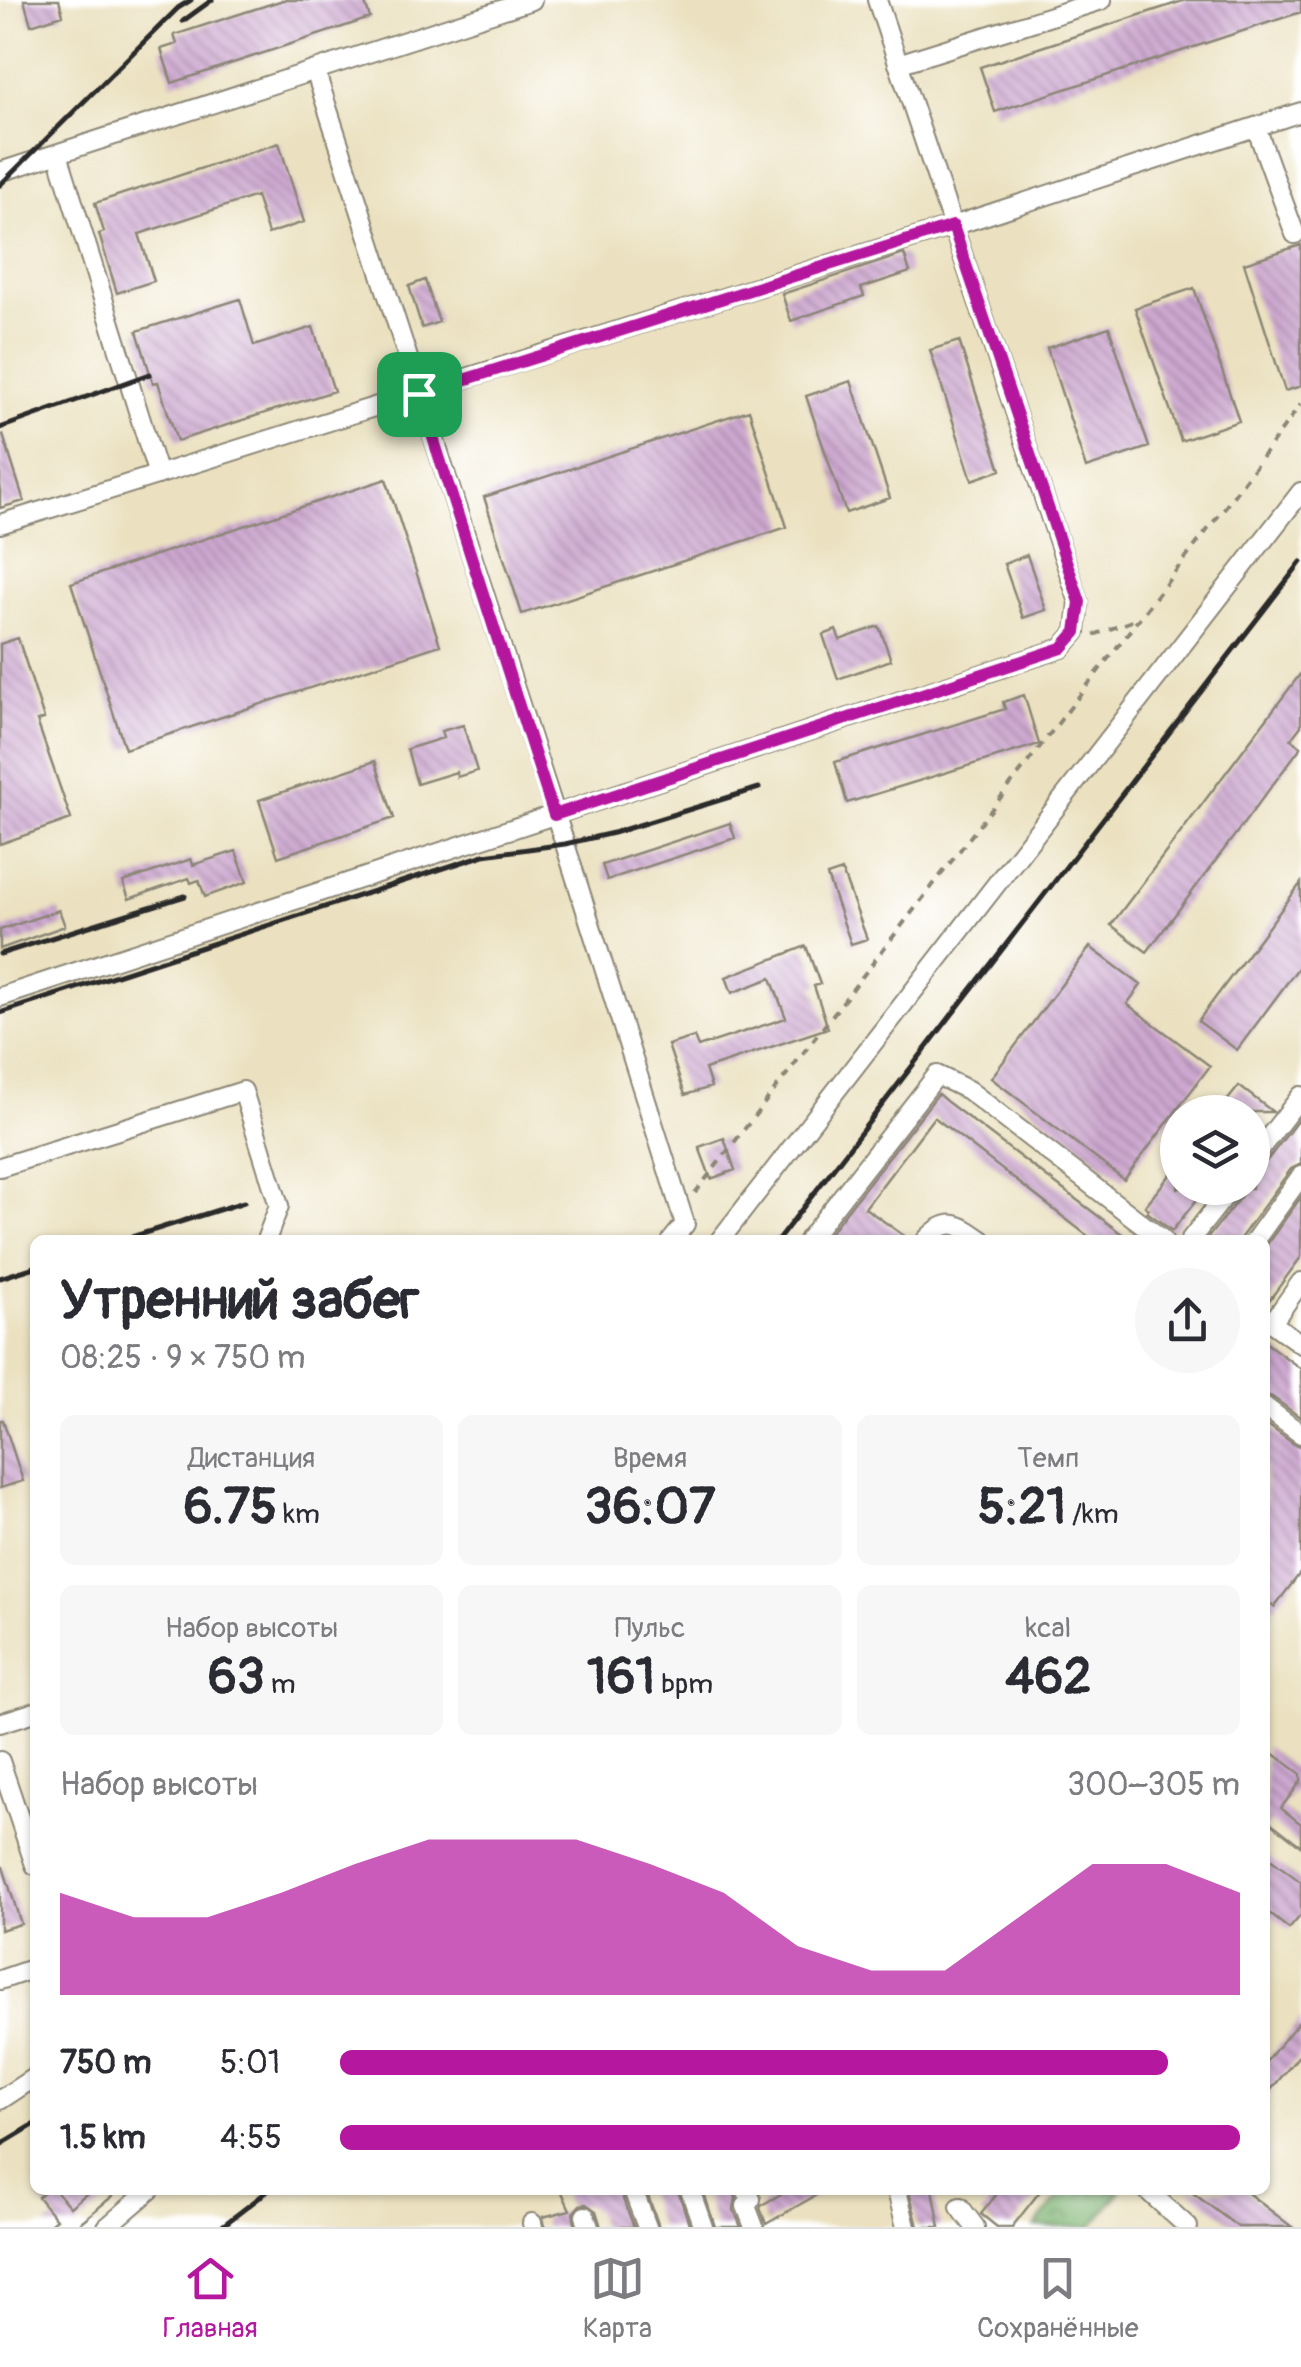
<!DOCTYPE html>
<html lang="ru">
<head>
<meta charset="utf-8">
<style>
	body { margin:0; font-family:Pangolin,sans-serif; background:#f7f7f7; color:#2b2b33; height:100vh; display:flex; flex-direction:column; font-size:38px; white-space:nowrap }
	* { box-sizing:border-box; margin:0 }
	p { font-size:32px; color:#7c7c81 }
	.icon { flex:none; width:55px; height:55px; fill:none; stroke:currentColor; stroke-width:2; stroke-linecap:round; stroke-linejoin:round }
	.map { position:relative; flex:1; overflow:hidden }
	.sheet { position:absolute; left:30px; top:1235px; width:1240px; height:960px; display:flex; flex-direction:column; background:#fff; border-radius:15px; box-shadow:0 2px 8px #0004 }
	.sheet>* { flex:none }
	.buttons { position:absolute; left:1160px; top:1095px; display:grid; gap:20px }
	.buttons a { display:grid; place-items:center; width:110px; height:110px; border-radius:50%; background:#fff; box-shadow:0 2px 8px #0004; font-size:50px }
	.pin { position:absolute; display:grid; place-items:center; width:85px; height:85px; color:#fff; margin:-42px; border-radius:20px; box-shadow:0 5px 15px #0006 }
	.round { display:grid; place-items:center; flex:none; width:105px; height:105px; border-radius:52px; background:#f7f7f7 }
	.head { display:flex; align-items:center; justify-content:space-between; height:170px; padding:0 30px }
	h1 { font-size:55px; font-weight:700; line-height:75px }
	.figures { display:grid; grid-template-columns:repeat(3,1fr); gap:15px; height:170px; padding:10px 30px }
	.figures div { display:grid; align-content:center; border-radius:15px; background:#f7f7f7; text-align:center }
	.figures b { font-size:50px; font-weight:700 }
	.figures small { font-size:28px; font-weight:400 }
	.figures p { font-size:28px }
	.chart { height:280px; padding:20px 30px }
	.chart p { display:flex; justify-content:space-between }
	.chart svg { width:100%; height:180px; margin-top:10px; fill:#b5179e; opacity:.7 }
	ul { padding:0 30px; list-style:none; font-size:32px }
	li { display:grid; grid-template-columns:160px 120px 1fr; align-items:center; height:75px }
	li i { height:25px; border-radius:12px; background:#b5179e }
	.tab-bar { display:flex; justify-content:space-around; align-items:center; height:140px; border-top:2px solid #e1e1e2; background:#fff; font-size:28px; color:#7c7c81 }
	.tab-bar a { display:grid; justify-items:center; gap:5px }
	.tab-bar .selected { color:#b5179e }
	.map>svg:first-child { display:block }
</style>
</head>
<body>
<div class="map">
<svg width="1301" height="2227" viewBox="0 0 1301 2227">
	<defs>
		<pattern id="forest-crowns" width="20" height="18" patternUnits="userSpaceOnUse" patternTransform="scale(2.5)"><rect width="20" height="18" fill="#7eb471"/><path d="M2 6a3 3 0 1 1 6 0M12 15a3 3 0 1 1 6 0" fill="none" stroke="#67935d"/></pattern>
		<pattern id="building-back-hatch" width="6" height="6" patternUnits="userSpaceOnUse" patternTransform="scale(2.5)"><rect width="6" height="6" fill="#cda8d0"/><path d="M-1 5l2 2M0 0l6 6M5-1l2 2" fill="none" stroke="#a789a9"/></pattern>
	</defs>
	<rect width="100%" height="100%" fill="#fff"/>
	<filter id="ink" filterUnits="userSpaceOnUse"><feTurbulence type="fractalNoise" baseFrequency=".01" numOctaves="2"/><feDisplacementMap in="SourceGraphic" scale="20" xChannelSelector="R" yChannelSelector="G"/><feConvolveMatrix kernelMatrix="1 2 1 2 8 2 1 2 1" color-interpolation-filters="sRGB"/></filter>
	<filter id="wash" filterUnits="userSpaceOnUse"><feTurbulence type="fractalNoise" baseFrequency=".0048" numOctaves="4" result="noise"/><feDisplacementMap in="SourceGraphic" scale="40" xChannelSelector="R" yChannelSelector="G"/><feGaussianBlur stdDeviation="2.25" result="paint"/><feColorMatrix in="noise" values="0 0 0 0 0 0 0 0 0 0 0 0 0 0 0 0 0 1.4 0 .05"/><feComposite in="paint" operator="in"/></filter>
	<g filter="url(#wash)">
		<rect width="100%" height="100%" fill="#ebe1c0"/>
		<path fill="url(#forest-crowns)" stroke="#54704e" stroke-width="2.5" d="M1064 2190H1121L1092 2227H1035Z"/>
		<g id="blocks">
			<path fill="url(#building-back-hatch)" d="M24 0H59L63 15 31 25Z
				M283 0H364L370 18 172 83 161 49 177 44 174 35Z
				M1186 0H1301V12L995 112 980 67Z
				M279 143 304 222 268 234 256 196 139 234 154 281 117 293 99 234 104 232 95 203Z
				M1301 245V386L1285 391 1244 263Z
				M904 254 910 272 861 288 864 296 791 321 782 294Z
				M425 280 439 322 422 328 409 286Z
				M1194 288 1239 421 1181 441 1135 308Z
				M240 299 254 346 313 327 334 391 177 441 158 382 153 383 137 331Z
				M1109 327 1149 447 1086 468 1047 348Z
				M959 341 1001 470 972 480 930 350Z
				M851 381 890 498 846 513 806 396Z
				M749 410 787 527 522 614 484 497Z
				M0 435H3L24 501 0 508Z
				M386 479 440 645 125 749 71 583Z
				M1027 555 1046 610 1023 618 1004 564Z
				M879 626 891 660 838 679 823 635 836 630 840 640Z
				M18 638 44 719 37 721 71 819 0 844V644Z
				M1301 673V726L1291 739 1301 747 1147 952 1111 925Z
				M1024 695 1039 744 847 803 835 762 1005 709 1003 702Z
				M463 725 477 771 457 777 456 772 417 784 407 749 443 738 441 731Z
				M375 761 394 818 278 857 259 800Z
				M730 823 735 838 607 880 602 865Z
				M236 851 247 882 205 897 199 880 191 883 189 878 129 899 123 882 191 859 193 865Z
				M842 871 867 939 851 944 827 876Z
				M1301 883V964L1237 1050 1198 1021Z
				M59 910 65 926 0 949V930Z
				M806 946 820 984 814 986 828 1028 705 1069 711 1087 685 1095 668 1045 694 1037 698 1047 786 1018 771 978 732 993 726 977Z
				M1090 947 1141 985 1127 1004 1210 1066 1124 1180 991 1078Z
				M1239 1086 1273 1112H1218Z
				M938 1094 946 1101 1130 1240H1093L934 1117 865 1208 910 1240H824Z
				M1301 1116V1164L1291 1169 1239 1240H1206L1241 1196 1243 1188H1252V1171L1262 1167Z
				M724 1138 735 1170 711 1179 699 1147Z
				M1178 1165V1188H1206L1172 1231 1147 1212 1149 1209 1145 1206Z
				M1301 1197V1257L1265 1306V1247Z
				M1265 1342 1301 1369V1418L1272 1397 1265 1395Z
				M0 1420H3L23 1481 0 1488Z
				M1265 1423 1294 1444 1301 1446V1572L1274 1607 1265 1600Z
				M1265 1747 1301 1774V1781L1281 1808 1301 1824V1846L1270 1822 1265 1829Z
				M1265 1855 1301 1882V1915L1289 1929 1265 1910Z
				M3 1867 21 1924 0 1930V1868Z
				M1301 2019V2053L1265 2097V2063Z
				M46 2190H55L70 2207 91 2190H120L75 2227H46L56 2219 38 2197Z
				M561 2190H624L623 2199 634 2227H601L596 2211 586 2204 580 2205 573 2213 576 2227H545L543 2217 570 2210Z
				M646 2190H678L690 2227H659Z
				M703 2190H734L736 2198 734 2210 741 2227H715Z
				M788 2190H825L766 2224 760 2208 762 2205Z
				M909 2190H933L940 2227H918Z
				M1000 2190H1041L1012 2227H997L981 2214Z
				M1189 2190H1244L1292 2227H1238Z"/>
		</g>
	</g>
	<g filter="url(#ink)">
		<use href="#blocks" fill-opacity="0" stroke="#8b8676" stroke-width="2.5"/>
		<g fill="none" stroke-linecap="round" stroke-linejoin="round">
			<defs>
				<path id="minor" d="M898 64 1102 0
					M315 70 565 844 685 1224 672 1240
					M1256 127 1295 234
					M58 154 158 475
					M0 172 532 0
					M0 524 953 226 1301 112
					M0 997 1062 648 1076 632 1079 602 877 0
					M1252 1159 1301 1096
					M0 1167 243 1091 279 1206 266 1240
					M720 1240 1301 492
					M808 1240 937 1075 968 1090 1163 1240
					M926 1240C948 1216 958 1223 982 1240
					M1190 1240 1231 1188
					M1255 1240 1301 1176
					M1265 1318 1301 1344
					M1272 1323 1301 1282
					M1265 1407 1301 1434
					M0 1723 35 1712
					M0 1761 35 1865
					M0 1980 35 1968
					M0 2100 35 2077
					M690 2190 703 2227
					M746 2190 751 2199 746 2206 754 2227
					M1147 2190 1188 2227
					M635 2195 647 2227
					M898 2195 906 2227
					M960 2207 975 2227
					M585 2216 589 2227
					M532 2223 533 2227
					M107 2227 150 2190"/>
			</defs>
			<use href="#minor" stroke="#8b8676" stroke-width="22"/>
			<path stroke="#8b8676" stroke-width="4" stroke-dasharray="8 8" stroke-linecap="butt" d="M1094 635 1137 619
				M695 1193 1226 506 1301 404"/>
			<use href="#minor" stroke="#fff" stroke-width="18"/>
			<path stroke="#2b2b2b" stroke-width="5" d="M183 21 212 0
				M0 185 178 8 191 0
				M0 428 150 374
				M0 954 185 896
				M0 1013 484 855 565 844 613 833 759 788
				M122 1240 244 1202
				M778 1240 1301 562
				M0 1278 35 1267
				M0 2145 35 2124
				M221 2227 269 2190"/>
		</g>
	</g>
	<g fill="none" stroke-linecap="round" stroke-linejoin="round" filter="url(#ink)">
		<defs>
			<path id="route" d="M953 226 1080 602 1076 632 1062 648 554 815 419 394Z"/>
		</defs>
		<use href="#route" stroke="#fff" stroke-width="20"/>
		<use href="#route" stroke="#b5179e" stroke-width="12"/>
	</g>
</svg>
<div class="buttons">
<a><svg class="icon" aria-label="layers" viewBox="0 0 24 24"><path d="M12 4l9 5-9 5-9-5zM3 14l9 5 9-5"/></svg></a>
</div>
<div class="pin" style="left:419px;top:394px;background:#1e9e55"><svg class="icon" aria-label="arrive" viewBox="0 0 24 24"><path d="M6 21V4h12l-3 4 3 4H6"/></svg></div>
<section class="sheet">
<div class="head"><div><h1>Утренний забег</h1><p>08:25 · 9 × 750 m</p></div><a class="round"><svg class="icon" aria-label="share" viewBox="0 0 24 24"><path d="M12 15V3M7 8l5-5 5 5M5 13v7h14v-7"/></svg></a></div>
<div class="figures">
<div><p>Дистанция</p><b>6.75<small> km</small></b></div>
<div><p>Время</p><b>36:07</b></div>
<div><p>Темп</p><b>5:21<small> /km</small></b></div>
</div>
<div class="figures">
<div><p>Набор высоты</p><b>63<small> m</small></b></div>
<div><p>Пульс</p><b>161<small> bpm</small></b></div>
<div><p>kcal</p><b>462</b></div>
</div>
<div class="chart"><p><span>Набор высоты</span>300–305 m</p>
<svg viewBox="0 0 160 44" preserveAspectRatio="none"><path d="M0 44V19L10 25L20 25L30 19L40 12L50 6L60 6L70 6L80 12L90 19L100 32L110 38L120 38L130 25L140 12L150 12L160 19V44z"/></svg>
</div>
<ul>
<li><b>750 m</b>5:01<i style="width:92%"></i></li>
<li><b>1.5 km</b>4:55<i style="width:100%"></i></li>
</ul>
</section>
</div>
<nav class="tab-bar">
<a class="selected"><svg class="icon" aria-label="home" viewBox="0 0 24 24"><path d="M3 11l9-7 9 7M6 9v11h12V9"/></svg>Главная</a>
<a><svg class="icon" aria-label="map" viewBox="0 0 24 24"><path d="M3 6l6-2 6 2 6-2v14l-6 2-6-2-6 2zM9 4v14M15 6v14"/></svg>Карта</a>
<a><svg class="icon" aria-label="saved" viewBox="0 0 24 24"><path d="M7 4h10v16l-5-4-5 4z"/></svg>Сохранённые</a>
</nav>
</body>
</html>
